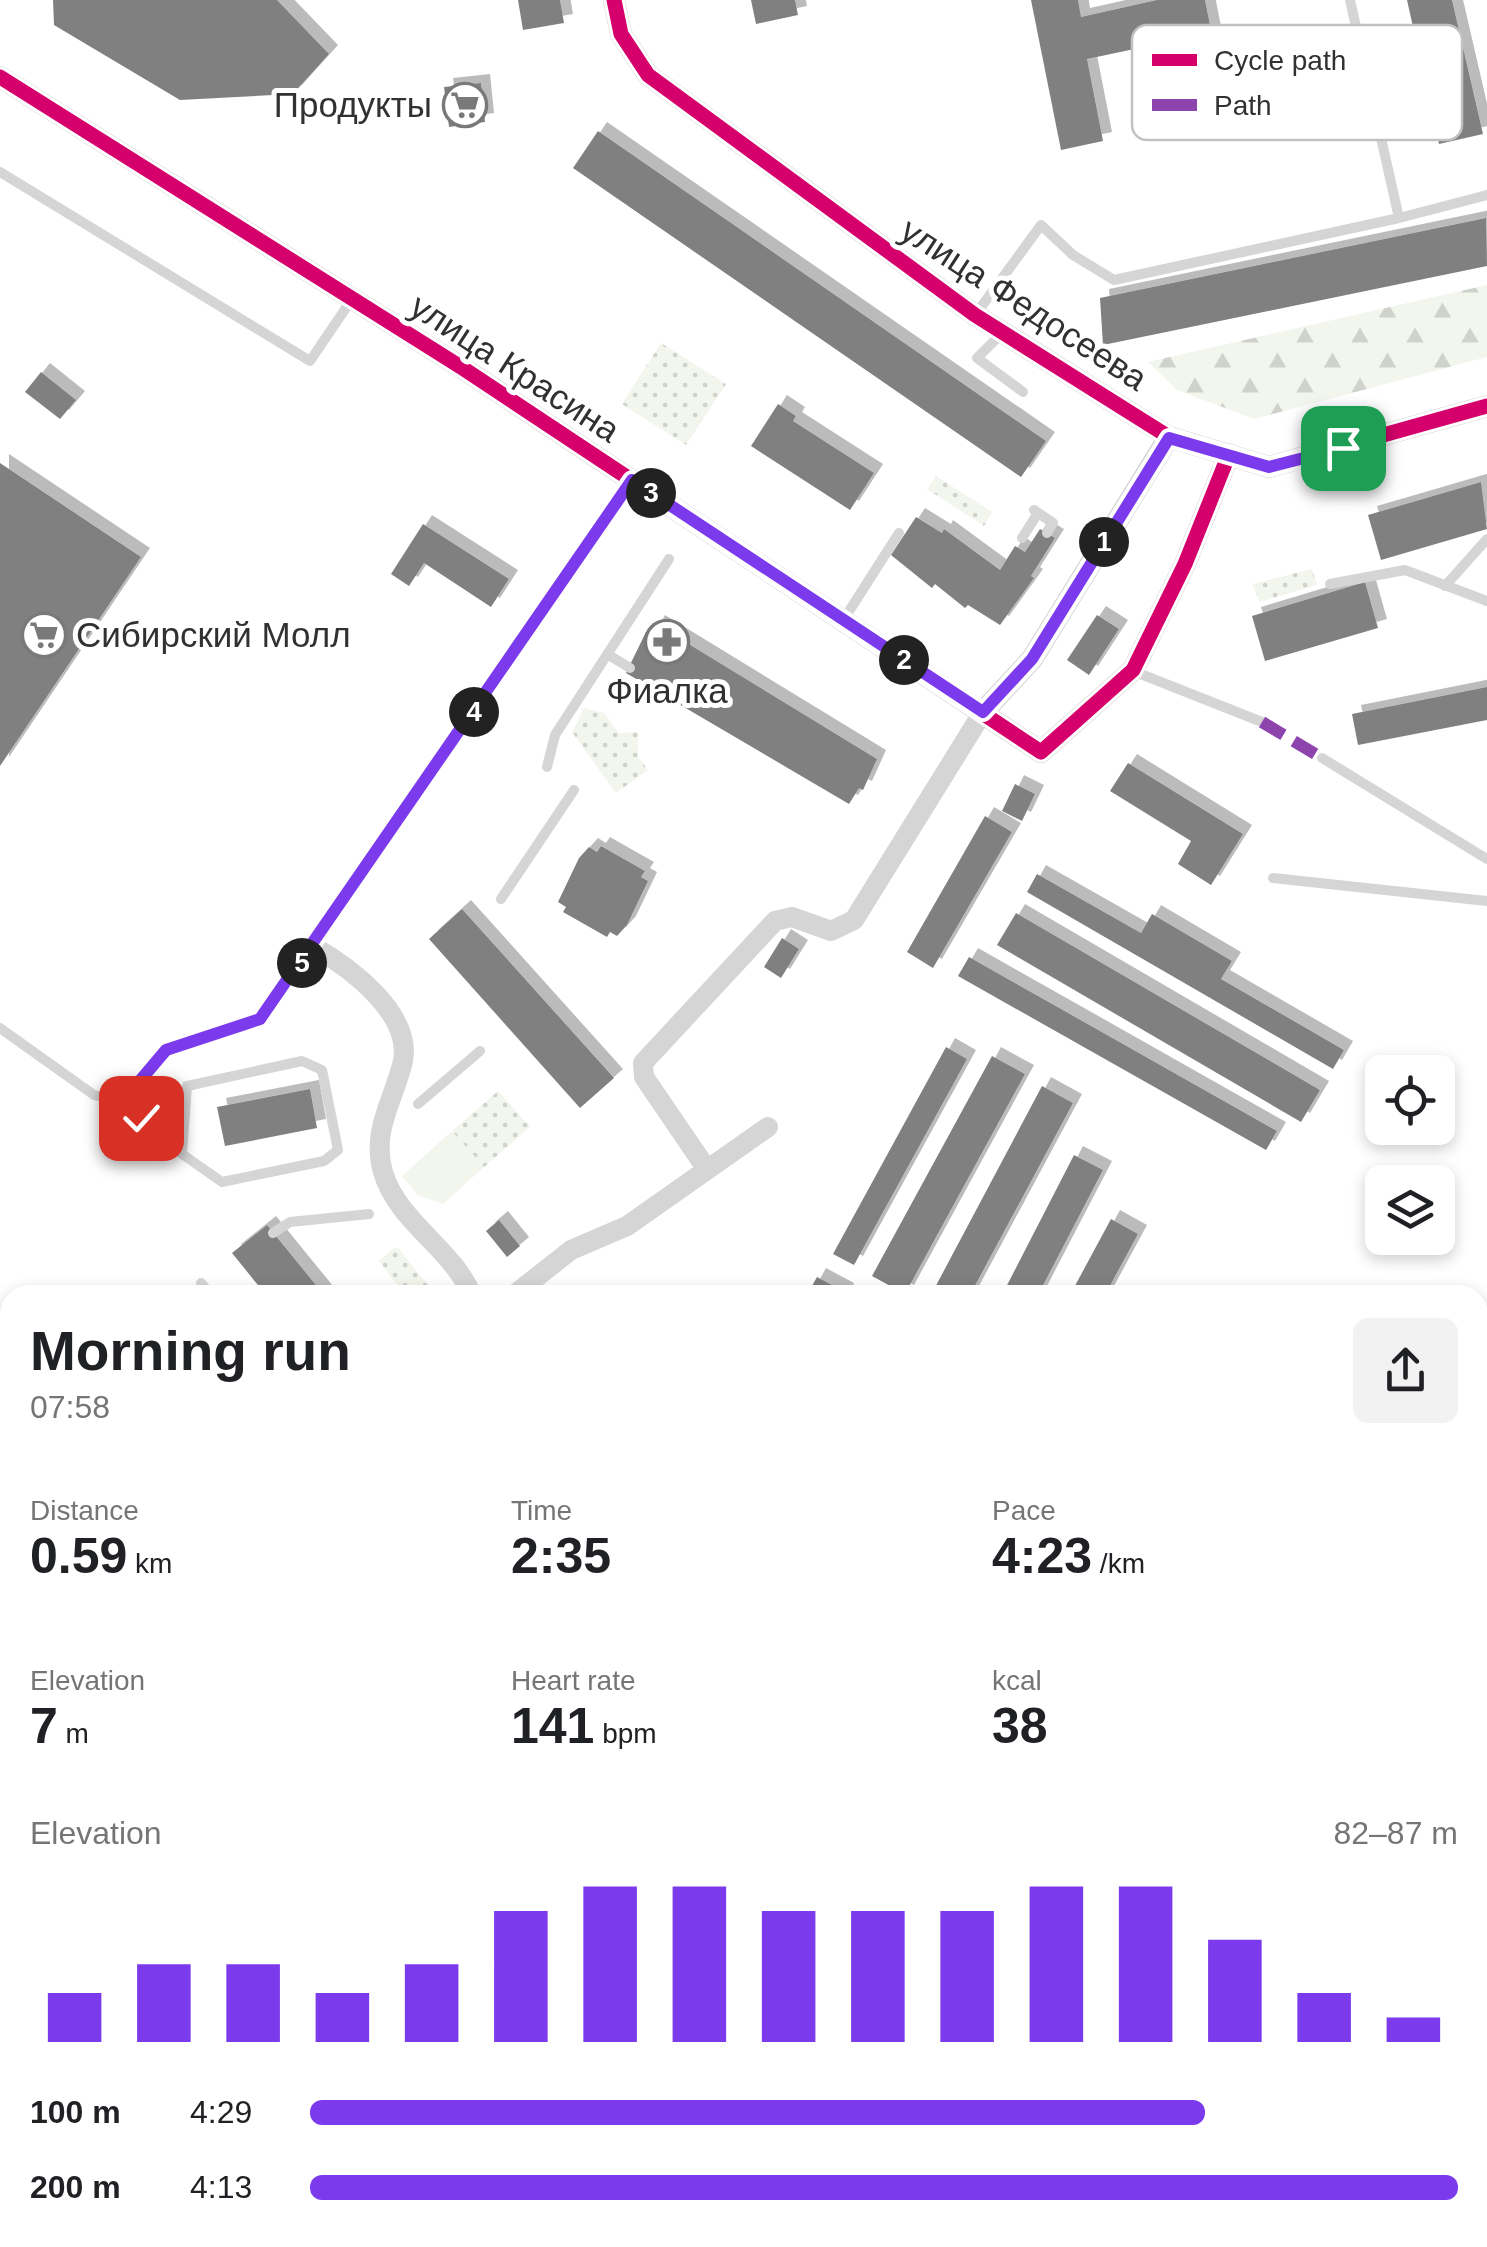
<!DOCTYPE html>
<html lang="en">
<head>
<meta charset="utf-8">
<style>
	body { margin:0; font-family:Arial,sans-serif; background:#f2f2f2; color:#202124; height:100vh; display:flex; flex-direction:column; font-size:38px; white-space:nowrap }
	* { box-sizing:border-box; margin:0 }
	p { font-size:32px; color:#757577 }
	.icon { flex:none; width:55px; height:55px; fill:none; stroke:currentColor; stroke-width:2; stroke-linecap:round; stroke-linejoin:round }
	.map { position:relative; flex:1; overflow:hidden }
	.drawer { position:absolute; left:0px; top:1285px; width:1488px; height:962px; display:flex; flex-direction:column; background:#fff; border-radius:30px 30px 0 0; box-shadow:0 5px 15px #0003 }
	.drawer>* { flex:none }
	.controls { position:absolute; left:1365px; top:1055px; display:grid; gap:20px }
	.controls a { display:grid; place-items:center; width:90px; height:90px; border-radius:15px; background:#fff; box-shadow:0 5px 15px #0003; font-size:50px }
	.pin { position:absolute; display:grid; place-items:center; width:85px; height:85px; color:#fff; margin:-42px; border-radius:20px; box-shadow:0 5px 15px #0006 }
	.km { position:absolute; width:50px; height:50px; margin:-25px; border-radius:50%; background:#222; color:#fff; font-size:28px; line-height:50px; text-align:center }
	.round { display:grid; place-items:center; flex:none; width:105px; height:105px; border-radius:15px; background:#f2f2f2 }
	.headline { display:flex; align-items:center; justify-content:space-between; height:170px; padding:0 30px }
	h1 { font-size:55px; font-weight:800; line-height:75px }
	.metrics { display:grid; grid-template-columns:repeat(3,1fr); gap:15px; height:170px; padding:10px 30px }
	.metrics div { display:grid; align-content:center }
	.metrics b { font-size:50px; font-weight:800 }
	.metrics small { font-size:28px; font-weight:400 }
	.metrics p { font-size:28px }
	.chart { height:280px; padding:20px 30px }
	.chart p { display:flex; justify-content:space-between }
	.chart svg { width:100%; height:180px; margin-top:10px; stroke:#7c3aed; stroke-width:6 }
	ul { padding:0 30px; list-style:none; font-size:32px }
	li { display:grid; grid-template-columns:160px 120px 1fr; align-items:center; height:75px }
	li i { height:25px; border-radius:12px; background:#7c3aed }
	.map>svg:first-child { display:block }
</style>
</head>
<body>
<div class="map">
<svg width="1487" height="2247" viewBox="0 0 1487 2247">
	<defs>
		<pattern id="forest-firs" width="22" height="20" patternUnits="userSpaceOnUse" patternTransform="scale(2.5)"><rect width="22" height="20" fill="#f2f6ed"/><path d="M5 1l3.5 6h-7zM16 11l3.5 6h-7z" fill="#d0d3cc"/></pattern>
		<pattern id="park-dots" width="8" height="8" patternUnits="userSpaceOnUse" patternTransform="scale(2.5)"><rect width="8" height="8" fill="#f2f6ed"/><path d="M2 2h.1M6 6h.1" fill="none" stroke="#d0d3cc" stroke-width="1.8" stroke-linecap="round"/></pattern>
		<filter id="shadow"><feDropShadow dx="9" dy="-9" stdDeviation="0" flood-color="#0004"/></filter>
	</defs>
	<rect width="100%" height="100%" fill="#fff"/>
	<path fill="#f2f6ed" d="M452 1131 484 1167 443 1204 418 1195 402 1176Z"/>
	<path fill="url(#forest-firs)" d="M1487 285V357L1254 419 1177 390 1148 362Z"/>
	<path fill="url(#park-dots)" d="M661 343 726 384 686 445 622 404Z
		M936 476 992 512 984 526 927 489Z
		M1312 569 1317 585 1260 602 1252 584Z
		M584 708 604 713 619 733 638 732V757L648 770 616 793 572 732Z
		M498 1091 530 1127 484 1167 452 1131Z
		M394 1248 399 1249 436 1295H405L379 1261Z"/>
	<path fill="#808080" filter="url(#shadow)" d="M53 0H277L329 54 293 94 180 100 54 25Z
		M518 0H560L564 23 523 30Z
		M751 0H795L798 15 756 24Z
		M1031 0H1078L1081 17 1157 0H1205L1229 121 1180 130 1163 43 1087 59 1103 141 1061 150Z
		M1407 0H1452L1483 134 1439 144Z
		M481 83 485 122 449 127 444 87Z
		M598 131 1046 441 1021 477 573 168Z
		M1486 218 1487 266 1103 345 1100 298Z
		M41 372 76 400 60 419 25 392Z
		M778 404 796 416 793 421 874 473 850 510 751 446Z
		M0 463 141 557 0 766Z
		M1481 482 1487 529 1381 560 1368 515Z
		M916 517 942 533 944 529 1000 570 1015 546 1025 552 1040 529 1055 538 1031 576 1034 578 1000 625 968 605 965 608 935 584 932 588 891 555Z
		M423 524 509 579 491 607 424 563 409 586 391 574Z
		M1365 582 1378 628 1265 661 1252 616Z
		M1097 615 1119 629 1089 675 1067 660Z
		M656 624 877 759 863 790 859 788 849 804 626 673 646 632 650 635Z
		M1487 687V720L1358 745 1352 714Z
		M1128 763 1243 834 1211 885 1178 864 1191 841 1110 791Z
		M1015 784 1035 794 1022 821 1002 811Z
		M985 816 1012 832 933 968 907 952Z
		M601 846 645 871 641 877 648 881 627 925 617 936 610 932 607 937 563 912 566 907 558 902 579 858 589 847 597 852Z
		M1037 874 1141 933 1152 914 1232 961 1221 979 1344 1050 1333 1069 1027 892Z
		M462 909 614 1078 580 1108 429 939Z
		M1016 913 1320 1090 1301 1122 997 945Z
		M782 938 799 949 781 978 764 967Z
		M969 957 1277 1131 1266 1150 958 976Z
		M946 1047 967 1059 854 1265 833 1254Z
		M992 1056 1025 1074 905 1294 872 1276Z
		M1042 1086 1073 1103 970 1295H931Z
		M310 1089 317 1128 225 1146 217 1107Z
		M1074 1155 1103 1170 1038 1295H1002Z
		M1111 1219 1138 1234 1105 1295H1070Z
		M499 1220 520 1246 507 1257 486 1231Z
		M267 1225 324 1295H266L232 1253Z
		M817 1277 845 1292 844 1295H807Z
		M0 1558 10 1568V1658L0 1663Z
		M310 2238H425V2239L396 2247H281Z
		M523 2238H602L605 2247H494Z
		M890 2238H1013L1015 2247H860Z"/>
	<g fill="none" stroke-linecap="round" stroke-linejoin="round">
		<path stroke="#d5d5d5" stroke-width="10" d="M1350 0 1399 218 1487 195
			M0 172 310 361 352 299
			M976 314 1041 225 1073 255 1114 280 1399 218
			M1002 333 977 358 1023 392
			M1034 510 1053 523 1047 533
			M1022 538 1038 513
			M1330 584 1405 570 1487 601
			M1445 586 1487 539
			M844 619 899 533
			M607 654 630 668
			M1133 671 1262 722
			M1322 758 1487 859
			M547 767 555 735 669 559
			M1273 878 1487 901
			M501 899 574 790
			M0 1028 94 1095 122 1102 166 1050 260 1019 630 482
			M302 1061 322 1070 338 1150 324 1161 222 1182 182 1154 187 1086Z
			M122 1102 182 1154
			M418 1104 480 1051
			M273 1233 290 1222 369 1214
			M201 1283 211 1295
			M0 1746 10 1743
			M0 2118 10 2114
			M1478 2190 1487 2188
			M0 2219 10 2220
			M251 2247 282 2238
			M1270 2247 1305 2238"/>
		<path stroke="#d5d5d5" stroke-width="20" d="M314 947C349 967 412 1013 403 1061 394 1100 371 1130 383 1172 397 1221 452 1248 472 1295
			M706 1168 644 1077 643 1063 775 921 792 917 831 931 854 920 983 712
			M514 1295 571 1250 627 1226 768 1127
			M0 1819 10 1814
			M0 1951 10 1958
			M0 2090 10 2080"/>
		<path stroke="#d5d5d5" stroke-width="22" d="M614 0 621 34 648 75 975 315 1169 437 1269 467 1487 406
			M0 77 464 369 1041 752 1133 670 1185 564 1229 454
			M983 712 1032 659 1169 437"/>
		<path stroke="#8e44ad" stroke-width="12" stroke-dasharray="25 12" stroke-linecap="butt" d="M1262 722 1322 758"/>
		<defs>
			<path id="cycleway" d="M614 0 621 34 648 75 975 315 1169 437 1269 467 1487 406
				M0 77 464 369 1041 752 1133 670 1185 564 1229 454"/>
		</defs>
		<use href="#cycleway" stroke="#fff" stroke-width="21"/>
		<use href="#cycleway" stroke="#d6006c" stroke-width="15"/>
	</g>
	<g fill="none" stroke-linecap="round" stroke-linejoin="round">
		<defs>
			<path id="route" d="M141 1118 122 1102 166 1050 260 1019 632 480 983 712 1032 659 1169 438 1269 467 1343 448"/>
		</defs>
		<use href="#route" stroke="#fff" stroke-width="20"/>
		<use href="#route" stroke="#7c3aed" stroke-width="12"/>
	</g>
	<defs>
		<symbol id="supermarket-ring" viewBox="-11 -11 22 22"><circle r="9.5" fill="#fff" stroke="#797979" stroke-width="1.5"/><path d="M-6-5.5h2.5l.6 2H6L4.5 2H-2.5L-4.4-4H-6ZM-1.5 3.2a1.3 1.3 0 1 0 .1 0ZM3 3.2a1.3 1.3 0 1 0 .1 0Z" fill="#797979"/></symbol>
		<symbol id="pharmacy-ring" viewBox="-11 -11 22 22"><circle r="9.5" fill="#fff" stroke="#797979" stroke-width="1.5"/><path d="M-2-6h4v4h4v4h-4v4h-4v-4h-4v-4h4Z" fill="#797979"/></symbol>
	</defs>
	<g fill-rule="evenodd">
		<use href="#supermarket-ring" x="440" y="80" width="50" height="50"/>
		<use href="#supermarket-ring" x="19" y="610" width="50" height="50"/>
		<use href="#pharmacy-ring" x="642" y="617" width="50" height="50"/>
	</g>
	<g text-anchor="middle" stroke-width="10" stroke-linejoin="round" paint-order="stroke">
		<g font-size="35" fill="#313131" stroke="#fff" text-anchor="end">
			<text x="432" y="117">Продукты</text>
			<text x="76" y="647" text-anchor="start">Сибирский Молл</text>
			<text x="667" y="703" text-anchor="middle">Фиалка</text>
		</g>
		<g font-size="35" fill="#313131" stroke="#fff">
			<text transform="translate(1024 304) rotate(33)" y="12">улица Федосеева</text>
			<text transform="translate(515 368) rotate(33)" y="12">улица Красина</text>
		</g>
	</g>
	<rect x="1132" y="25" width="330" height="115" rx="15" fill="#fff" stroke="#c1c1c1" stroke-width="2.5"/>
	<rect x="1152" y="54" width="45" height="12" fill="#d6006c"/>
	<rect x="1152" y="99" width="45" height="12" fill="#8e44ad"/>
	<g font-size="28" fill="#313131">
		<text x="1214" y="70">Cycle path</text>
		<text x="1214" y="115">Path</text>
	</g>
</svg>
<div class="controls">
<a><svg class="icon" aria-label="locate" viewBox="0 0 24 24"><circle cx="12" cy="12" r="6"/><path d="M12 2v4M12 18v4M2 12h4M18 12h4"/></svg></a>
<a><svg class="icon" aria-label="layers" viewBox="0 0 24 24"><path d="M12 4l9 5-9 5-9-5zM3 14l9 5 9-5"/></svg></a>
</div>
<div class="pin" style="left:1343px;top:448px;background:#1e9e55"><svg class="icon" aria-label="arrive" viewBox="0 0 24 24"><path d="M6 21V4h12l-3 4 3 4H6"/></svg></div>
<div class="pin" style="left:141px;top:1118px;background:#d93025"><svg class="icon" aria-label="check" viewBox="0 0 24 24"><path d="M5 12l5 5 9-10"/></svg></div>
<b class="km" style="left:1104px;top:542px">1</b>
<b class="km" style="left:904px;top:660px">2</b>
<b class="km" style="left:651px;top:493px">3</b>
<b class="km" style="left:474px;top:712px">4</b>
<b class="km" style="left:302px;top:963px">5</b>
<section class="drawer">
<div class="headline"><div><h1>Morning run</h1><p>07:58</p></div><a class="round"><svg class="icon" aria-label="share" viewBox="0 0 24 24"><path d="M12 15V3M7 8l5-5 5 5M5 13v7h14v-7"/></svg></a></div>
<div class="metrics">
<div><p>Distance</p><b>0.59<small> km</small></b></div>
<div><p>Time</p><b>2:35</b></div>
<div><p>Pace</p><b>4:23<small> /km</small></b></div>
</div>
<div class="metrics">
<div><p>Elevation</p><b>7<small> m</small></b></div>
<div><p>Heart rate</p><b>141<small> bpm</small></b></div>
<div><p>kcal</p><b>38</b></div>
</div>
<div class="chart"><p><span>Elevation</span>82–87 m</p>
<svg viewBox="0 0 160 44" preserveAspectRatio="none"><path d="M5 44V32M15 44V25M25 44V25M35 44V32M45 44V25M55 44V12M65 44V6M75 44V6M85 44V12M95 44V12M105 44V12M115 44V6M125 44V6M135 44V19M145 44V32M155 44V38"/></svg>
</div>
<ul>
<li><b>100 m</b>4:29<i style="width:78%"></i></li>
<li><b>200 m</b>4:13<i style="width:100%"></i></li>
</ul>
</section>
</div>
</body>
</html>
